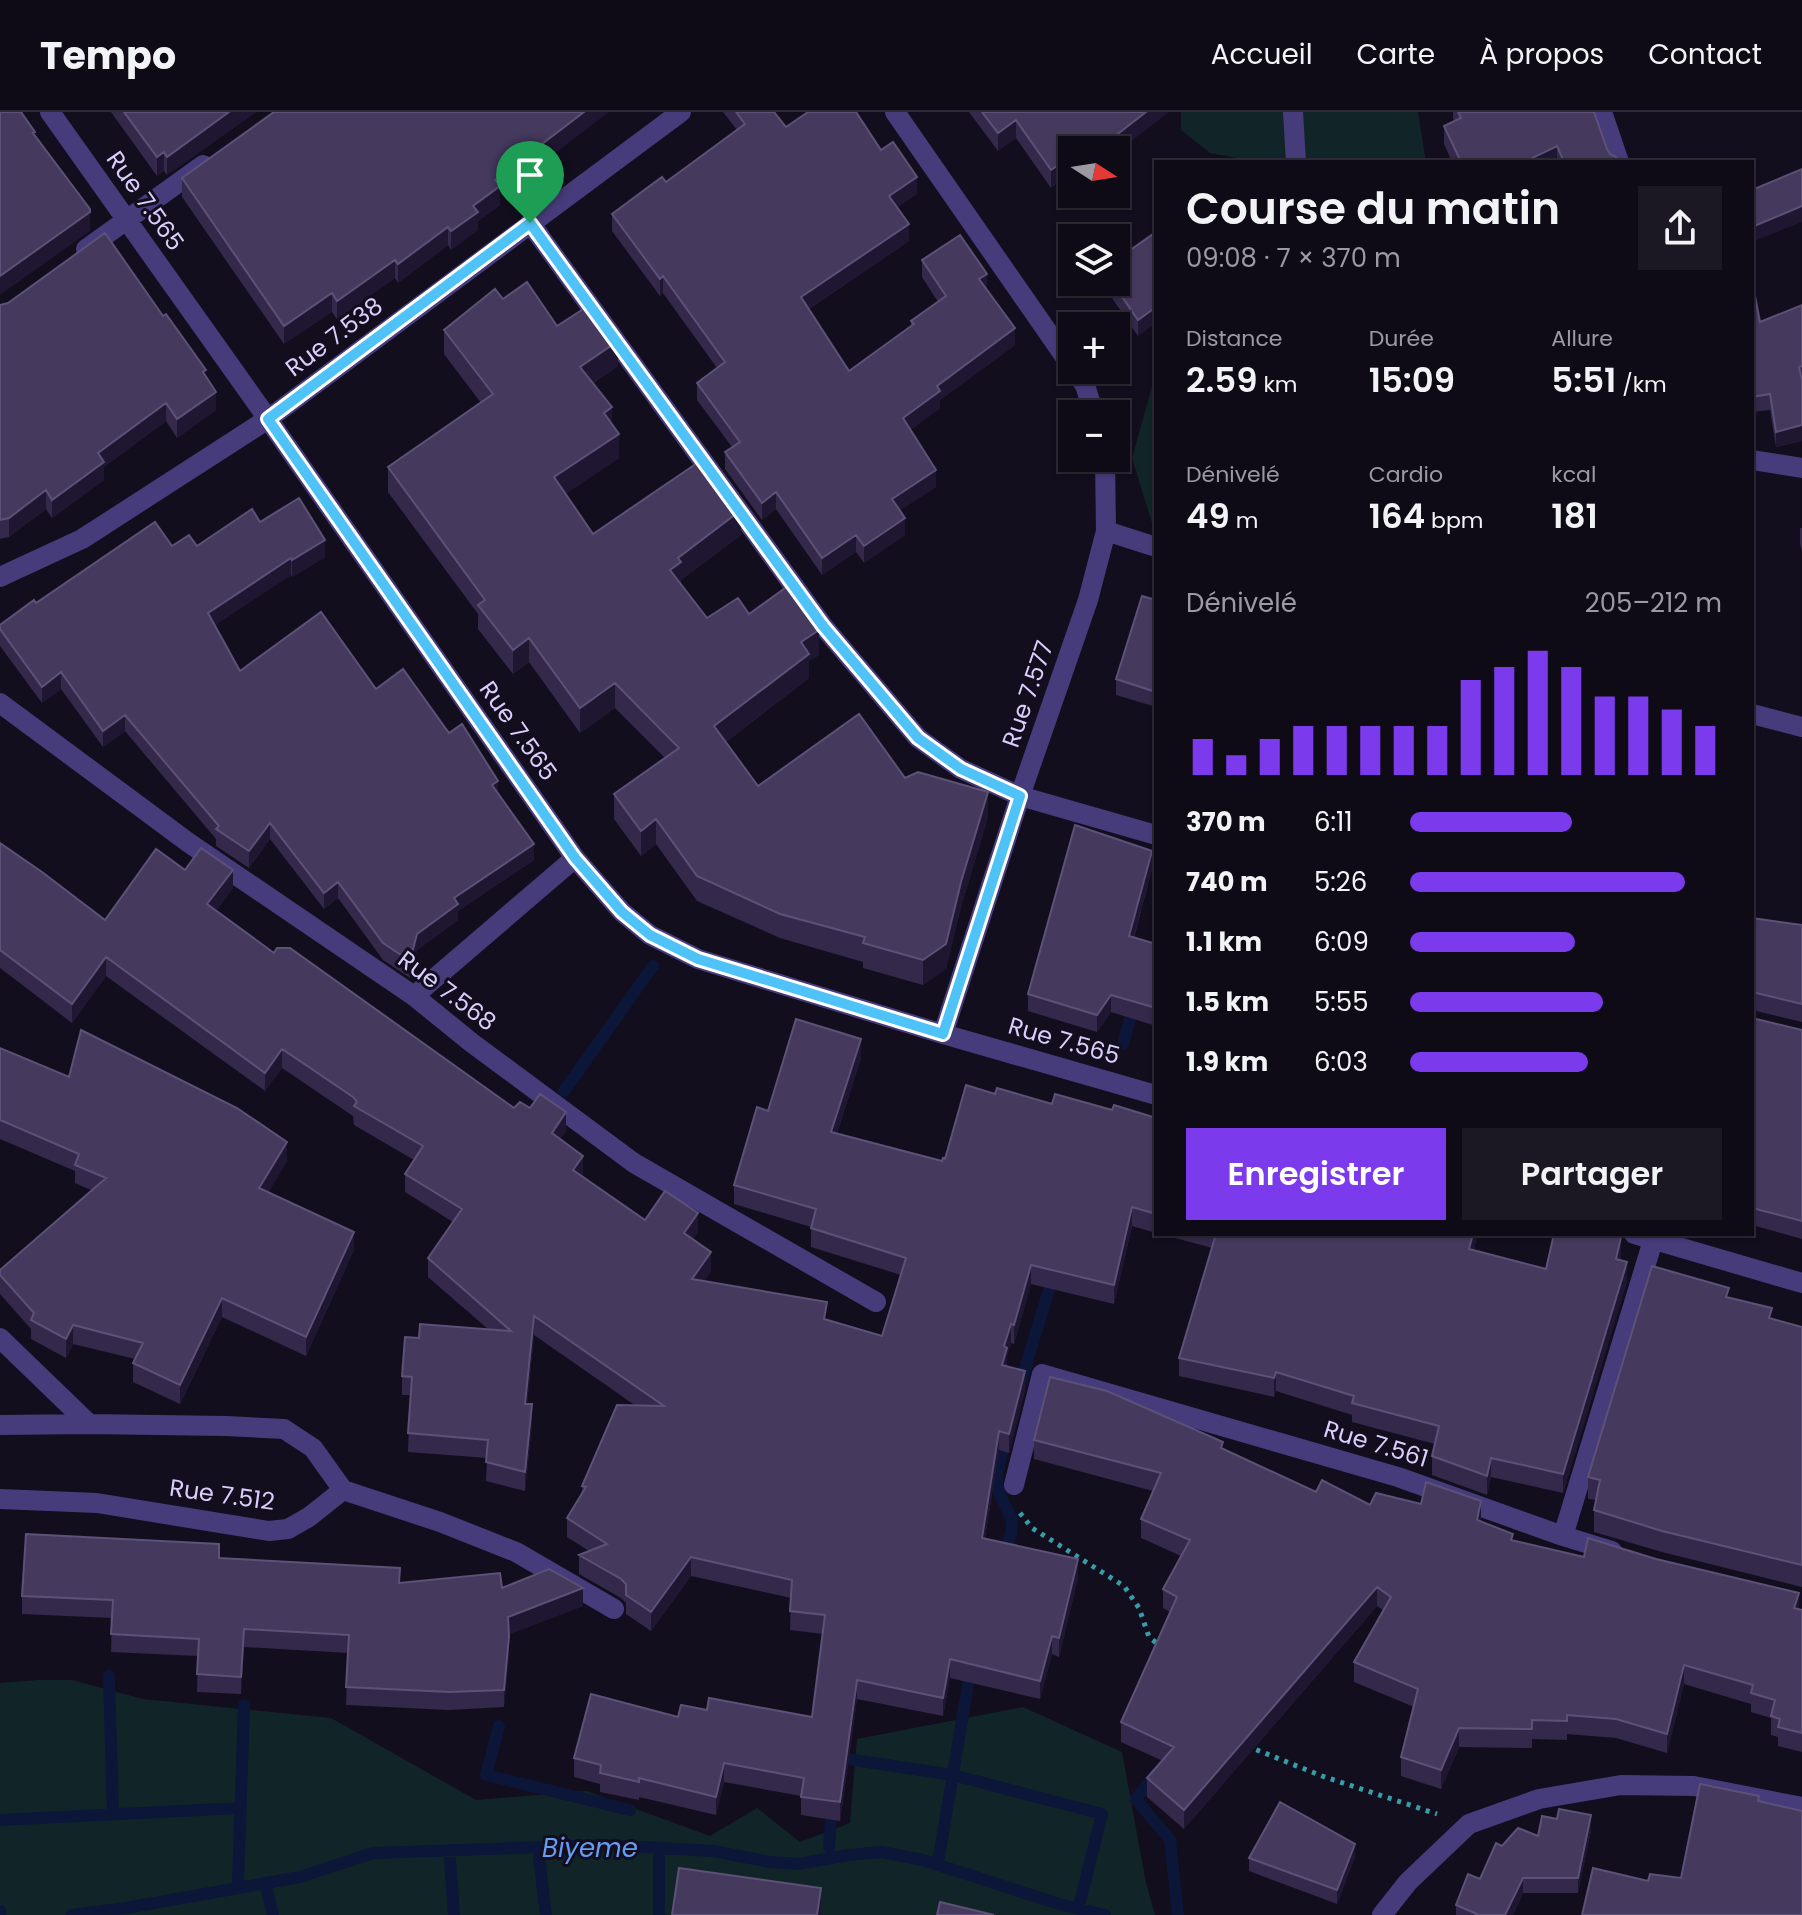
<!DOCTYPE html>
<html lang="fr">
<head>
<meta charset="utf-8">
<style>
	body { margin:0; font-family:Poppins,sans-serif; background:#1c1823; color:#f1f3f6; height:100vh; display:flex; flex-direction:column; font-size:30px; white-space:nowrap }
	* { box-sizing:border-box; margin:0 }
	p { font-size:26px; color:#9b9aa1 }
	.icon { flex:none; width:44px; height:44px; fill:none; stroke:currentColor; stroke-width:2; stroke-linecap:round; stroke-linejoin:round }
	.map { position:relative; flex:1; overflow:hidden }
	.side { position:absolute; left:1154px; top:48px; width:600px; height:1076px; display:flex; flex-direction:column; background:#0e0a16; border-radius:0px; box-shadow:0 2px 6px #0004,0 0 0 2px #2e2b35 }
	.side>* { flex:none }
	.needle { width:52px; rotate:102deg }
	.buttons { position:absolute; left:1058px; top:24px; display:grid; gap:16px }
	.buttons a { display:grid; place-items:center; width:72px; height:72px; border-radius:0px; background:#0e0a16; box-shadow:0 2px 6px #0004,0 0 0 2px #2e2b35; font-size:40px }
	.pin { position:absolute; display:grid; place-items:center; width:68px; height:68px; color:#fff; margin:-82px -34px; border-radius:50% 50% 50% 0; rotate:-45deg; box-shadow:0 0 8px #0007 }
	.pin .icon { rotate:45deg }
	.round { display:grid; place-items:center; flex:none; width:84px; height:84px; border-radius:0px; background:#1c1823 }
	.head { display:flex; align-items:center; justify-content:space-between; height:136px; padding:0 32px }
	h1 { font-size:44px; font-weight:600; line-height:60px }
	.figures { display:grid; grid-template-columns:repeat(3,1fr); gap:12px; height:136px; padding:8px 32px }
	.figures div { display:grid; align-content:center }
	.figures b { font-size:34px; font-weight:600 }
	.figures small { font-size:22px; font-weight:400 }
	.figures p { font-size:22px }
	.chart { height:224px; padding:16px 32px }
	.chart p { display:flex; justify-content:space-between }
	.chart svg { width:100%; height:144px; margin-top:8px; stroke:#7c3aed; stroke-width:6 }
	.action { display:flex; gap:16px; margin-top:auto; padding:16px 32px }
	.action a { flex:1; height:92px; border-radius:0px; background:#7c3aed; color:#fff; font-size:32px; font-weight:600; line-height:92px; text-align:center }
	.action a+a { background:#1c1823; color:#f1f3f6 }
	ul { padding:0 32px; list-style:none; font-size:26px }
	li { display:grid; grid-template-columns:128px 96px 1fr; align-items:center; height:60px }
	li i { height:20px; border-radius:10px; background:#7c3aed }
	header { display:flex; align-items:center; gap:48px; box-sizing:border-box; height:112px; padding:0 40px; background:#0e0a16; border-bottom:2px solid #2e2b35 }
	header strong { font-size:38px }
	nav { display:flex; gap:44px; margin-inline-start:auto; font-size:28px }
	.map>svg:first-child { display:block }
</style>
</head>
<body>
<header>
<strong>Tempo</strong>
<nav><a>Accueil</a><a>Carte</a><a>À propos</a><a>Contact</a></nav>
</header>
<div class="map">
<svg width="1802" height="1803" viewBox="0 0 1802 1803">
	<rect width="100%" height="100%" fill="#130e1e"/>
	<path fill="#112528" d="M1181 0H1418L1426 50H1258L1210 41 1181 18Z
		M1156 260V424L1132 346Z
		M38 1568H72L143 1587 331 1606 476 1688 587 1679 710 1724 757 1696 800 1730 850 1711 857 1627 1023 1595 1122 1640 1146 1771 1155 1803H0V1571Z"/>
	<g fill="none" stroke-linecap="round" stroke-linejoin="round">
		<path stroke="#0c1639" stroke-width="12" d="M1123 932 1134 892
			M564 979 653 854
			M1020 1273 1054 1161
			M1004 1446 1011 1421 1012 1408 999 1381 996 1364 1006 1326
			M109 1564 113 1702
			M499 1614 486 1663 630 1698
			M834 1645 953 1663 1102 1702 1080 1790
			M1157 1660 1136 1687 1170 1728 1178 1803
			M0 1708 241 1696
			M829 1735 832 1692
			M659 1744V1803
			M539 1745 546 1803
			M939 1745 971 1555
			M450 1748 454 1803
			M238 1772 244 1593
			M267 1778 273 1803
			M0 1799V1803
			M72 1803 126 1796 300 1765 373 1741 604 1733 714 1739 770 1750 798 1752 849 1743 882 1740 923 1748 1059 1792 1105 1803"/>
		<path stroke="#359fa9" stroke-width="5" stroke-dasharray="4 6" stroke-linecap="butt" d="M1020 1401 1032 1416 1124 1474 1139 1496 1149 1525 1159 1533
			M1247 1634 1322 1664 1437 1702"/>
		<path stroke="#473c7b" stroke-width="20" d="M50 0 268 307 575 746 622 800 650 823 698 847 943 922 1156 983
			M895 0 1072 255
			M1293 0 1296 50
			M1602 0 1619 50
			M530 111 823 514 918 626 961 657 1020 684 1156 723
			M86 137 203 53
			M1074 258 1085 273 1094 302
			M1752 348 1802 356
			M1106 419 1156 435
			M0 465 82 427 268 307 681 0
			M0 591 189 731 414 884 472 931 634 1051 876 1190
			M1752 602 1802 615
			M414 884 575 746
			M943 922 1020 684 1088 488 1106 419 1105 346
			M1634 1122 1802 1171
			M0 1226 89 1312
			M0 1313 89 1312 226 1314 284 1317 313 1336 343 1378 309 1405 288 1417 269 1419 97 1391 0 1387
			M1014 1373 1042 1262 1398 1365 1563 1424 1612 1439
			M343 1378 440 1410 516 1440 614 1497
			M1563 1424 1655 1122
			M1382 1803 1408 1770 1469 1712 1539 1687 1621 1673 1694 1674 1802 1695"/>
	</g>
	<path fill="#34284b" d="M111 0H256L167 63 164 59 157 64Z
		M723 0H774L786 15 881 38 917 82 897 95 909 129 809 197 849 259 911 214V209L938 190 922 165V148L987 177 1015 233 940 288V296L910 318 936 375 900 398 905 423 864 451 856 440 822 463 776 397 762 408 725 357V340L732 335 697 288V271L717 256 663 181 660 184 612 119V102L666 70 737 18Z
		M969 0H1169L1072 38 1051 76 1016 26 998 39Z
		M1453 0H1594L1607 37 1618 50H1452L1444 32V14L1454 9 1453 6Z
		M182 66 500 83V93L478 109V118L451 138 448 133 398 171 395 166 337 207 332 200 284 232 182 85Z
		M1156 120 1138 224 1103 173V170H1116Z
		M1752 168 1760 210 1802 193V329L1776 335 1770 298 1752 300Z
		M503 187 557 214 618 254 593 271 612 312 619 346 565 382 593 422 741 423 681 468V473L707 506 749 502 819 543 809 549V566L726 630 758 674 905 666 988 705 961 795 946 857 923 873 863 856V850L780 826 697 789 656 732 641 744 614 707V682L665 646 615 596 580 621 529 550 513 562 478 517V502L388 380V355L481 291 444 242V218Z
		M0 193 206 264 216 298 177 326 166 309 104 355V368L52 406 46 397 9 425 0 427Z
		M260 410 325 445 292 465 291 463 215 513 240 559 376 577 449 621 498 681 534 748 458 799V808L417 838 410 866 383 848 338 786 324 797 270 727 249 756 216 734V727L125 619 103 635 61 577 42 591 0 534V513L36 491 172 434H197Z
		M1800 416H1802V439L1800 432Z
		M1156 488V595L1116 583V567Z
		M0 731 105 808 185 758 233 776 216 799 274 841 514 996 566 1019 560 1027 583 1063 582 1064 645 1108 698 1120 693 1127 711 1159 704 1169 882 1224 901 1163 811 1135V1115L734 1092V1073L768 999 861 946 837 1021 942 1049 995 982 1052 992 1112 998 1156 1006V1121L1132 1114 1114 1192 1031 1172 1014 1232 1011 1231 1007 1244V1254L1025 1278 1009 1341 999 1338 985 1426 1078 1466 1059 1545 1052 1542 1040 1587 950 1566 943 1604 857 1587 840 1709 801 1703V1684L724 1670 716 1703 639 1685V1688L600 1680V1672L574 1665V1646L678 1605 707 1598 812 1605 823 1522 790 1518 791 1486 691 1464 651 1519 626 1502V1491L621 1486 579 1462V1443L589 1439 567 1425V1406L582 1380V1374L636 1294 534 1223 527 1292 532 1311 525 1379 486 1369 487 1346 408 1340 410 1283H402V1264L419 1226 488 1217 428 1165V1146L453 1110 405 1080V1062L414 1048 354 1013 353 1004 282 956 265 979 106 864 72 911 0 856Z
		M1152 757 1134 826 1156 832V914L1111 900 1097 920 1028 899V882Z
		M1752 806 1802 813V910L1752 898Z
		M1752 906 1802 918V1127L1752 1113Z
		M0 936 69 965 287 1049 268 1080 354 1138 306 1244 222 1205 180 1292 133 1270V1251L135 1247 73 1232 66 1246 31 1227V1217L0 1182V1158L91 1078 75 1071V1059L0 1027Z
		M1161 1122H1477L1474 1138 1546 1157 1621 1144 1620 1148 1627 1169 1563 1381 1491 1365 1487 1383 1432 1363V1344L1435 1332 1352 1310V1303L1276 1279 1274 1285 1179 1264V1246L1212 1136Z
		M1729 1186 1772 1207 1802 1215V1475L1662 1440 1594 1420V1398L1596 1388 1588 1387V1365Z
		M1034 1328 1223 1337 1316 1380 1370 1393 1481 1410 1513 1429 1802 1498V1640L1778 1634V1625L1771 1623V1606L1751 1600V1592L1684 1572 1667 1641 1616 1626 1567 1622V1628L1532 1627V1636L1459 1635 1441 1677 1401 1664V1645L1414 1595 1354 1570V1550L1383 1498 1377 1494 1184 1717 1147 1685V1666L1163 1649 1121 1630V1610L1170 1500 1163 1496V1477L1181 1444 1141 1426V1407L1153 1379 1034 1347Z
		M219 1446 400 1471 502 1476 583 1494 509 1522V1542L504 1595 449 1598 346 1593 348 1541 244 1535 241 1582 197 1580 198 1544 111 1540 112 1506 22 1502V1484Z
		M1591 1718 1578 1781H1523L1513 1803H1456V1793L1480 1767 1502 1734 1538 1724Z
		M1355 1745 1337 1792 1249 1759V1746Z"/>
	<path fill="#1f1631" d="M229 0H256L167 63V45Z
		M584 0H609L500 83V93L478 109V118L451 138V119L495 68Z
		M1146 0H1169L1116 41V38H1097Z
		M1016 8V26L998 39V21Z
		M1557 34V50H1524Z
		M164 40V59L157 64V45Z
		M1072 44V62L1051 76V58Z
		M917 65V82L889 101V84Z
		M1802 94V110L1752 130V115Z
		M90 97V119L0 183V164Z
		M909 112V129L801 202V185Z
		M448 115V133L398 171V152Z
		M395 148V166L337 207V189Z
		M987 162V179L979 167Z
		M663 164V181L660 184V167Z
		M332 181V200L284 232V214Z
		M1156 195V211L1138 224V208Z
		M1015 216V233L940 288V296L903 323V306L937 274Z
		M618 229V254L580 279V255Z
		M216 280V298L177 326V307Z
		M166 291V309L104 355V368L52 406V388L98 341Z
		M612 295V320L604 301Z
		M1802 313V329L1776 335V320Z
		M619 322V346L554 390V365Z
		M936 358V375L892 404V387Z
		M46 378V397L9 425V406Z
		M776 380V397L762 408V391Z
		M741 398V423L681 468V475L670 458 678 446Z
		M905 406V423L864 451V434Z
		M856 423V440L822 463V446Z
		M325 428V445L292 465V448Z
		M291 446V463L208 518V501Z
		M819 518V543L809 549V566L714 639V614L801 530Z
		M529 526V550L513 562V538Z
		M61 560V577L42 591V575Z
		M615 571V596L580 621V596Z
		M125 603V619L103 635V619Z
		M1755 652V669L1752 680V663Z
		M498 669V685L492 673Z
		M988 680V705L961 795 946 857 923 873V848L961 770Z
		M656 707V732L641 744V719Z
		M270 711V727L249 756V739Z
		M534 732V748L458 799V808L417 838 410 866V849L417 822 454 786Z
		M1152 739V757L1129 842V824Z
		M233 758V776L207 811V792Z
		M338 770V786L324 797V781Z
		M106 845V864L72 911V892Z
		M1111 883V900L1097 920V903Z
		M861 927V946L831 1039V1020Z
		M282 937V956L265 979V961Z
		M566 1000V1019L552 1040V1021Z
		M287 1030V1049L259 1094V1076Z
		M583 1044V1063L573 1077V1058Z
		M1132 1095V1114L1114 1192V1173Z
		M698 1101V1120L684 1140V1121Z
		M354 1120V1138L306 1244V1225Z
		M1473 1122H1477V1126L1469 1156V1137Z
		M1621 1125V1144L1616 1166V1147Z
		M711 1140V1159L692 1186V1167Z
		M1627 1150V1169L1563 1381V1362Z
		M1031 1153V1172L1014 1232V1213Z
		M222 1186V1205L180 1292V1273Z
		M534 1204V1223L525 1311V1292Z
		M1011 1212V1231L1007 1244V1255L1002 1253 1004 1234Z
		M73 1213V1232L66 1246V1227Z
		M1025 1259V1278L1009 1341V1322Z
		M1276 1260V1279L1274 1285V1266Z
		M532 1292V1311L525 1379V1360Z
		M999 1319V1338L982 1444V1426Z
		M1491 1346V1365L1487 1383V1364Z
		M1481 1389V1409L1477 1427V1408Z
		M691 1445V1464L651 1519V1500Z
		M1078 1447V1466L1059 1545V1526Z
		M1377 1475V1494L1184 1717V1698Z
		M583 1476V1494L508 1523V1505Z
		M1799 1481V1501L1794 1496Z
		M244 1517V1535L241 1582V1565Z
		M509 1524V1542L504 1595V1578Z
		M1052 1524V1542L1040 1587V1569Z
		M950 1547V1566L943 1604V1586Z
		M1684 1553V1572L1667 1641V1622Z
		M857 1568V1587L840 1709V1690Z
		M1459 1616V1635L1441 1677V1658Z
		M724 1651V1670L716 1703V1685Z
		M1591 1703V1718L1578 1781V1766Z
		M1355 1732V1745L1337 1792V1778Z
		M1523 1766V1781L1513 1803H1505Z
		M821 1776V1803H817Z"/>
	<path fill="#45395e" stroke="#5d5177" stroke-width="2" d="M0 0H21L35 20 33 21 90 97V100L0 164Z
		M124 0H229L167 45 164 40 157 45Z
		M274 0H584L495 68 500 74 473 94 478 100 451 119 448 115 398 152 395 148 337 189 332 181 284 214 182 66Z
		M736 0H774L786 15 808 0H856L881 38 893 30 917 65 889 84 909 112 801 185 849 259 914 212 911 209 946 184 922 148 960 123 987 162 979 167 1015 216 937 274 940 279 903 306 936 358 892 387 905 406 864 434 856 423 822 446 776 380 762 391 725 340 740 330 697 271 725 250 663 164 660 167 612 102 662 65 666 70 745 12Z
		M982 0H1146L1097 38H1072V44L1051 58 1016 8 998 21Z
		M1458 0H1594L1607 37 1610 42 1616 45 1618 50H1564L1557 34 1524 50H1461L1444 14 1461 6Z
		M1802 57V94L1752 115V78Z
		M1156 120V195L1138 208 1112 170H1116V148Z
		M105 121 163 204 166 202 206 258 203 260 216 280 177 307 166 291 98 341 104 350 52 388 46 378 9 406 0 408V193L8 191Z
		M1752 168 1760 210 1802 193V254L1799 255 1802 268V313L1776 320 1770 282 1752 285Z
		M527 170 557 214 591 192 618 229 580 255 612 295 604 301 619 322 554 365 593 422 703 347 741 398 678 446 681 450 670 458 707 506 738 486 749 502 788 474 819 518 801 530 809 542 714 614 758 674 859 602 905 666 918 660 988 680 961 770 946 832 923 848 863 831 865 825 780 802 697 764 656 707 641 719 614 682 679 636 615 571 580 596 529 526 513 538 478 493 485 488 388 355 493 282 444 218 495 177 503 187Z
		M299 386 325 428 292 448 291 446 208 501 240 559 321 500 376 577 403 557 449 621 462 612 498 669 492 673 534 732 454 786 458 792 417 822 410 849 383 831 338 770 324 781 270 711 249 739 216 717 219 714 125 603 103 619 61 560 42 575 0 517V513L34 488 36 491 155 410 172 434 189 423 197 434 252 397 260 410Z
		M1142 484 1156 488V580L1116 567Z
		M1075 713 1152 739 1129 824 1156 832V896L1111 883 1097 903 1028 882Z
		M0 731 42 760 105 808 156 737 185 758 201 736 233 758 207 792 274 841 277 836H290L514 996 520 990 530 996 540 982 566 1000 552 1021 583 1044 573 1058 645 1108 665 1079 698 1101 684 1121 711 1140 692 1167 827 1190 824 1207 882 1224 906 1146 811 1116 816 1097 734 1073 757 995 768 999 796 907 861 927 831 1020 942 1049 943 1046 945 1047 966 973 995 982 997 976 1052 992 1055 982 1112 998 1114 993 1156 1006 1154 1012H1156V1102L1132 1095 1114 1173 1031 1153 1014 1213 1011 1212 1004 1234 1007 1236 1002 1253 1025 1259 1009 1322 999 1319 982 1426 1078 1447 1059 1526 1052 1524 1040 1569 950 1547 943 1586 857 1568 840 1690 801 1685 804 1666 724 1651 716 1685 639 1666V1670L600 1661 601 1653 574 1646 591 1582 678 1605 681 1593 707 1598 709 1586 812 1605 825 1503 790 1499 792 1468 691 1445 651 1500 626 1483V1472L621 1467 579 1443 607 1432 567 1406 586 1375 582 1374 617 1293 664 1294 534 1204 525 1292H532L525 1360 486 1350 488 1328 408 1321 412 1265 402 1264 405 1225 419 1226 420 1212 511 1219 428 1146 462 1097 405 1062 423 1034 354 994 357 990 353 985 282 937 265 961 106 845 72 892 0 838Z
		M1752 806 1802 813V892L1752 880Z
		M1752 906 1802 918V1109L1752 1096Z
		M81 918 237 996 287 1030 259 1076 354 1120 306 1225 222 1186 180 1273 133 1251 143 1231 73 1213 66 1227 31 1208 34 1201 0 1163V1158L106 1066 75 1053 79 1042 0 1008V936L69 965Z
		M1216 1122H1473L1469 1137 1546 1157 1554 1122H1608L1621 1125 1616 1147 1627 1150 1563 1362 1491 1346 1487 1364 1432 1344 1439 1314 1352 1291 1354 1284 1276 1260 1274 1266 1179 1246Z
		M1652 1154 1729 1176 1726 1185 1772 1196 1769 1206 1802 1215V1453L1662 1419 1594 1398 1600 1368 1588 1365Z
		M1050 1265 1107 1279 1223 1330 1221 1336 1316 1380 1322 1368 1370 1393 1376 1381 1421 1392 1426 1370 1481 1389 1477 1408 1513 1422 1511 1428 1584 1445 1588 1426 1656 1447 1799 1481 1794 1496 1802 1498V1621L1778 1615 1780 1607 1771 1604 1775 1588 1751 1581 1753 1573 1684 1553 1667 1622 1616 1607 1567 1603V1609L1532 1608V1617L1459 1616 1441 1658 1401 1645 1418 1577 1354 1550 1391 1485 1377 1475 1184 1698 1147 1666 1174 1635 1121 1610 1177 1485 1163 1477 1190 1428 1141 1407 1161 1361 1034 1328Z
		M26 1422 219 1432V1446L400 1456 399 1471 500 1461 502 1476 549 1457 583 1476 508 1505 509 1524 504 1578 449 1580 346 1575 349 1523 244 1517 241 1565 197 1562 199 1527 111 1522 113 1488 22 1484Z
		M1700 1672 1759 1684 1758 1689 1802 1699V1803H1582L1593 1756 1648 1769 1650 1762 1681 1766Z
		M1280 1690 1355 1732 1337 1778 1249 1746Z
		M1559 1697 1591 1703 1578 1766H1523L1505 1803H1479L1456 1793 1468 1762 1480 1767 1496 1731 1502 1734 1518 1716 1538 1724 1542 1704 1557 1707Z
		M679 1756 821 1776 817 1803H672Z
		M940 1790 994 1803H937Z"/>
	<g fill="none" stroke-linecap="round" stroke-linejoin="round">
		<defs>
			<path id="route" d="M530 111 823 514 918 626 961 657 1020 684 943 922 698 847 650 823 622 800 575 746 268 307Z"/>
		</defs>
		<use href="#route" stroke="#fff" stroke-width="16"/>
		<use href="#route" stroke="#4fc3f7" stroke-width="10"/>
	</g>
	<g text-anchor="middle" stroke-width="6" stroke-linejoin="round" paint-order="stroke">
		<g font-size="24" fill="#dacefc" stroke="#130e1e">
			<text transform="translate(145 89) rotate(55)" y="8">Rue 7.565</text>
			<text transform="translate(334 225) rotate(-37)" y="8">Rue 7.538</text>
			<text transform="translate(1028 582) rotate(-71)" y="8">Rue 7.577</text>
			<text transform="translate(518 619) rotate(55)" y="8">Rue 7.565</text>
			<text transform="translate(447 879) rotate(37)" y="8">Rue 7.568</text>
			<text transform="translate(1064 929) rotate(16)" y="8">Rue 7.565</text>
			<text transform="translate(1376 1332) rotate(17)" y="8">Rue 7.561</text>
			<text transform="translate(222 1383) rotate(8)" y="8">Rue 7.512</text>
		</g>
		<g font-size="26" font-style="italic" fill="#639cf5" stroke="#130e1e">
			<text x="590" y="1745">Biyeme</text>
		</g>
	</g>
</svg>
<div class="buttons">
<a><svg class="needle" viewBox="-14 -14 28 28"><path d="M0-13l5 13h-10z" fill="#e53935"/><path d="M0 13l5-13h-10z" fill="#9b9aa1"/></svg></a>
<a><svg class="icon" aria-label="layers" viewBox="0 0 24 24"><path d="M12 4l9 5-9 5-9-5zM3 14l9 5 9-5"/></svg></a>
<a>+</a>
<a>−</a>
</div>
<div class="pin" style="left:530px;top:111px;background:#1e9e55"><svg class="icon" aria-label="arrive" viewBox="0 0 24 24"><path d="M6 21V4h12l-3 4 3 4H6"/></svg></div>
<section class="side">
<div class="head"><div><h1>Course du matin</h1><p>09:08 · 7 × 370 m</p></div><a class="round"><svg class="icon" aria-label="share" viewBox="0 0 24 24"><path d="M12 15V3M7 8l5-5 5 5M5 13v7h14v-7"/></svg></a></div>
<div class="figures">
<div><p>Distance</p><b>2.59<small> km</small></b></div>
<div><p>Durée</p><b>15:09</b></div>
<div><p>Allure</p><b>5:51<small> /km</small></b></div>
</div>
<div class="figures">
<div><p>Dénivelé</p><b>49<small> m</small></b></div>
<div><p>Cardio</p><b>164<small> bpm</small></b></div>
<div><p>kcal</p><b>181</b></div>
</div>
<div class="chart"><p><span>Dénivelé</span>205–212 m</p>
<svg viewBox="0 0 160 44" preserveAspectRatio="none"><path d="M5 44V33M15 44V38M25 44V33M35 44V29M45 44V29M55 44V29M65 44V29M75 44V29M85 44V15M95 44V11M105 44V6M115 44V11M125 44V20M135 44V20M145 44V24M155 44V29"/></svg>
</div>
<ul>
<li><b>370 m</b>6:11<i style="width:52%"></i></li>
<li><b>740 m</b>5:26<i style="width:88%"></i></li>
<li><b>1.1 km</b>6:09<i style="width:53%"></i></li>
<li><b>1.5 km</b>5:55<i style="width:62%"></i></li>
<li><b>1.9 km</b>6:03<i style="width:57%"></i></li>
</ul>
<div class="action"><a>Enregistrer</a><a>Partager</a></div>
</section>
</div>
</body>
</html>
